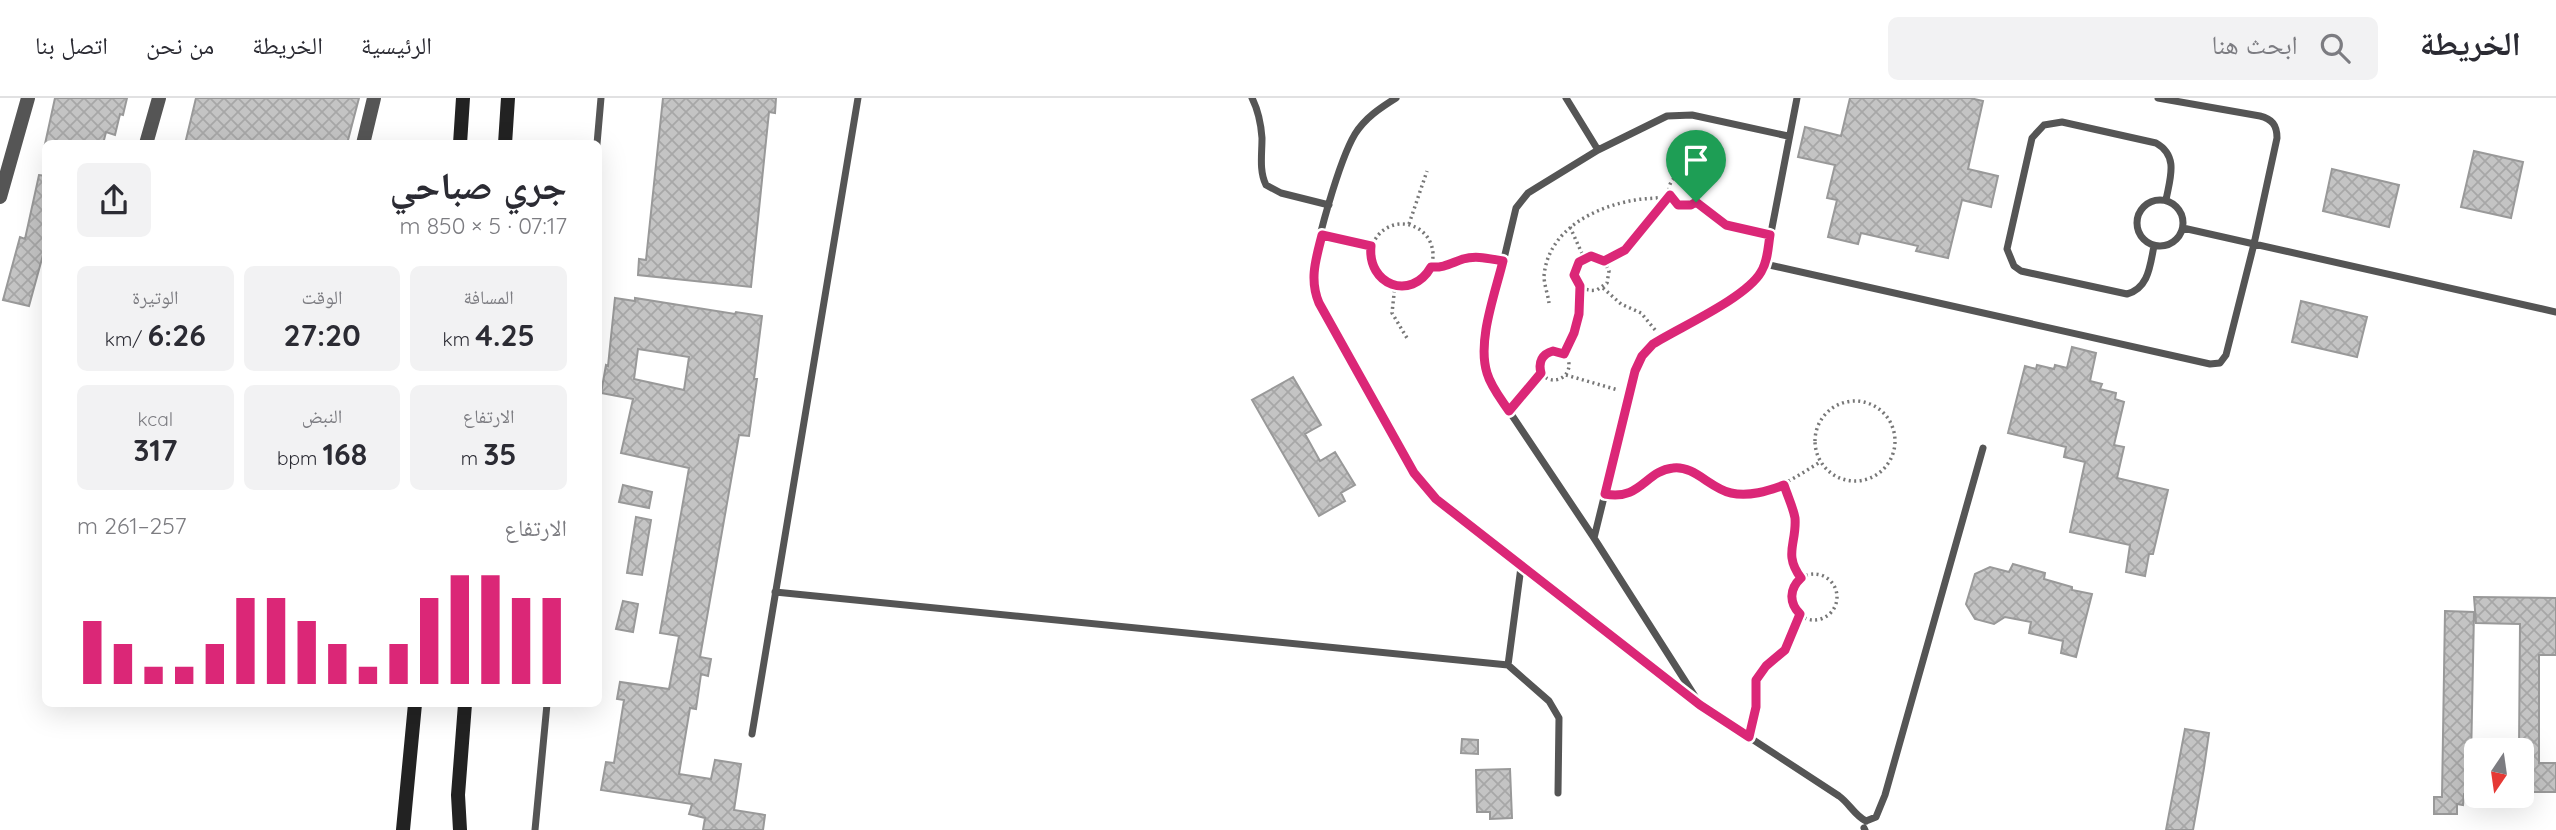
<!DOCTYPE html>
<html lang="ar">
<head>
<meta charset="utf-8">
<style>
	body { margin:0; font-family:Quicksand,"Noto Naskh Arabic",sans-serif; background:#f2f2f3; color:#2b2b33; direction:rtl; height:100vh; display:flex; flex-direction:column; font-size:26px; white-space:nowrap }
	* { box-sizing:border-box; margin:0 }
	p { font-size:23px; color:#7c7c81 }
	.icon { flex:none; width:38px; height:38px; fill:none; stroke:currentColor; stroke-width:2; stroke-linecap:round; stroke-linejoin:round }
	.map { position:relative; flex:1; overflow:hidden; direction:ltr }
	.side { position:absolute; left:42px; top:42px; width:560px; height:567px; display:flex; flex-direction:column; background:#fff; border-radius:10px; box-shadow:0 7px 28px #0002; direction:rtl }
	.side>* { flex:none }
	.needle { width:46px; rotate:193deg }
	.buttons { position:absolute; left:2464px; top:640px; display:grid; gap:14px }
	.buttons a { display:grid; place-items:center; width:70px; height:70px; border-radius:10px; background:#fff; box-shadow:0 7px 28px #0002; font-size:35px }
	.pin { position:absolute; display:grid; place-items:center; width:60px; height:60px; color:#fff; margin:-72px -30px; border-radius:50% 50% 50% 0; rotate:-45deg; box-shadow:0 0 7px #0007 }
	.pin .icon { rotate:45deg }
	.round { display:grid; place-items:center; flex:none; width:74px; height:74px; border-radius:10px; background:#f2f2f3 }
	.head { display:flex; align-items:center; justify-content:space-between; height:119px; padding:0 35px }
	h1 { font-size:38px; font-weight:800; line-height:52px }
	.figures { display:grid; grid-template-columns:repeat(3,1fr); gap:10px; height:119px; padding:7px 35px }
	.figures div { display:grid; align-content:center; border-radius:10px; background:#f2f2f3; text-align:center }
	.figures b { font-size:30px; font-weight:800 }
	.figures small { font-size:19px; font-weight:400 }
	.figures p { font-size:19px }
	.chart { height:196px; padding:14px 35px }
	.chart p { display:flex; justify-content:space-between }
	.chart svg { width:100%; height:126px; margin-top:7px; stroke:#db2777; stroke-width:6 }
	header { display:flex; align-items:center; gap:42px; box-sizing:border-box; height:98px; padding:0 35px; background:#fff; border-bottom:2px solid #e1e1e2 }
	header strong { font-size:33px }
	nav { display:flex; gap:38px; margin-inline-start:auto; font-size:24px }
	.search { width:490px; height:63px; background:#f2f2f3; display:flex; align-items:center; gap:18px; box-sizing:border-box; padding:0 24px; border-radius:10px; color:#7c7c81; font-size:26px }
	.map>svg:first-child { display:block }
</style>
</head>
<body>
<header>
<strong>الخريطة</strong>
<div class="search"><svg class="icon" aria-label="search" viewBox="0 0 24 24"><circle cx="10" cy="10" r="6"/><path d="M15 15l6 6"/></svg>ابحث هنا</div>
<nav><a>الرئيسية</a><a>الخريطة</a><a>من نحن</a><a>اتصل بنا</a></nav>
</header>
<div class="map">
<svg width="2556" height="732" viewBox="0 0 2556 732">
	<defs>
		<pattern id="building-cross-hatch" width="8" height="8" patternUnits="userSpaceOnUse" patternTransform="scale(1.75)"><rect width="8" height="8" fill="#c4c4c4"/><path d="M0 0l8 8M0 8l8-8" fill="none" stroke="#a7a7a7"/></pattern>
	</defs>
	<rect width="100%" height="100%" fill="#fff"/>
	<path fill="url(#building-cross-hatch)" stroke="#999" stroke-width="2" fill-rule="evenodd" d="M55 0H127L123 17 120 16 115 37 106 34 103 46H45Z
		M196 0H359L347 46H185Z
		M663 0H776L775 15 769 14 751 189 638 177 639 161 646 162Z
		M1850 0H1970L1983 3 1968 71 1998 78 1991 109 1962 102 1948 160 1916 153 1918 148 1861 135 1858 146 1828 139 1837 102 1827 100 1835 67 1798 59 1805 29 1841 38Z
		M2474 53 2523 64 2511 120 2461 109Z
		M2332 71 2399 87 2389 129 2323 113Z
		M39 77 46 78V146L29 208 3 202 20 139 25 141Z
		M615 200 635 203V200L735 216 736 214 762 218 754 281H757L749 338 739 337 700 559 711 561 708 578 701 576 696 611 690 610 679 676 711 681 715 662 741 666 734 712 765 717 763 732H703L705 720 689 716 692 706 601 692 606 664 614 665 624 602 617 601 620 584 669 591 679 538 660 535 689 370 621 355 633 301 601 295 606 267 608 268ZM638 251 689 259 684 292 634 281Z
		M2301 203 2367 219 2357 259 2292 244Z
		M2072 249 2096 255 2090 283 2102 286 2100 291 2116 295 2115 301 2124 304 2114 347 2124 349 2117 380 2168 392 2153 456H2149L2145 478 2126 474 2130 447 2070 434 2085 364 2064 359 2066 349 2008 335 2025 268 2036 271 2037 267 2054 271 2055 267 2067 270Z
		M1293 279 1321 327 1305 336 1320 363 1335 354 1355 387 1341 395 1345 403 1319 418 1252 302Z
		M623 387 652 394 649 410 619 404Z
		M636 419 651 422 642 477 627 475Z
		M2013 466 2045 475 2044 481 2072 489V492L2092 496 2076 559 2061 555 2063 543 2029 535 2031 524 2005 519 1994 526 1975 521 1966 506 1975 476 1990 469 2009 474Z
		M2474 499 2556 500V557H2539V665H2556V694H2522V653H2519L2520 526 2476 525Z
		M623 503 638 506 633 534 616 531Z
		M2445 513 2474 514 2471 663 2476 664V693L2464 696 2463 707 2457 706V716H2434V699H2442Z
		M2185 631 2209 635 2204 670 2193 732H2166Z
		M1462 641 1478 642V656L1461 655Z
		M1510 671 1512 720 1490 721V714H1477L1476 672Z"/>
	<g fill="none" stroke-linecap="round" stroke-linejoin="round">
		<path stroke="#777" stroke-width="3.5" stroke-dasharray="2 3.5" stroke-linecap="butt" d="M1669 92a16 16 0 1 1 32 0a16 16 0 1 1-32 0Z
			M1696 104 1726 127 1759 135
			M1371 157a31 31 0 1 1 62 0a31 31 0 1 1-62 0Z
			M1409 126 1427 73
			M1570 129 1584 160
			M1331 139 1371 148
			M1604 163 1609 173 1607 185 1597 192C1585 194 1578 188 1574 177L1579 164 1591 158 1604 163 1625 152 1670 98
			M1431 169C1454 170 1467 156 1493 161
			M1395 187 1392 215 1407 240
			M1603 190 1621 206 1641 215 1656 233
			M1549 205C1548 197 1544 186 1544 178 1548 132 1594 109 1635 102 1646 100 1657 101 1668 98
			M1539 267a15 15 0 1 1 30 0a15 15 0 1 1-30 0Z
			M1564 256 1574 235 1579 216 1580 189
			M1566 277 1618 292
			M1815 343a40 40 0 1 1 80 0a40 40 0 1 1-80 0Z
			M1515 305 1541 275
			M1784 387C1788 398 1793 409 1794 420 1797 445 1783 456 1801 480
			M1617 398C1638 396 1653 370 1675 370 1691 370 1701 382 1714 389 1754 408 1787 385 1820 364
			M1791 499a23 23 0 1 1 46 0a23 23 0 1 1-46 0Z
			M1752 627 1756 609V582L1766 568 1785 552 1800 516"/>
		<path stroke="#555" stroke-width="7" d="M1252 0C1258 12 1261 26 1262 40 1262 56 1259 73 1266 87L1281 95 1329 107
			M1396 0C1380 10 1365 20 1355 36 1340 61 1314 149 1313 178 1312 188 1315 196 1319 205L1414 375 1436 402 1700 607 1839 698C1849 705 1855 718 1866 723
			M1566 0 1598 52
			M597 46 601 0
			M2137 125a23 23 0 1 1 46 0a23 23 0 1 1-46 0Z
			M2183 130 2556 214
			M2154 148C2150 167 2149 190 2127 196L2021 173 2014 168 2007 151 2032 40 2044 27 2062 24 2156 45C2179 58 2170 80 2166 102
			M1765 166 2210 266 2220 265 2226 257 2254 146 2277 40C2277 27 2272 21 2260 18L2158 0
			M1594 440 1635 273 1642 258 1653 246C1686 226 1749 200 1765 166L1797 0
			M775 494 1508 567 1549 603 1559 620 1558 695
			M1508 567 1521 469
			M1696 600 1594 440 1493 289 1487 275 1484 245 1516 110 1528 95 1536 90 1598 52 1667 18 1692 17 1788 38
			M752 636 858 0
			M1866 723 1876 719 1885 697 1983 350
			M1864 730 1865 732
			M535 732 547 606"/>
		<path stroke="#555" stroke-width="14" d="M146 46 159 0
			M363 46 374 0
			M0 99 28 0"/>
		<path stroke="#222" stroke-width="14" d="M460 46 463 0
			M505 46 508 0
			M403 732 415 606
			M460 732 458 697 465 606"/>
	</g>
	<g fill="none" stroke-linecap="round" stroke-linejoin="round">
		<defs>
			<path id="route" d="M1670 97 1678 107H1691L1696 104 1726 127 1770 137C1768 149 1768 163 1761 174 1746 200 1680 229 1653 246L1642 258 1635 273 1605 396C1641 403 1645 373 1673 370 1694 367 1711 391 1731 395 1749 399 1768 393 1784 387 1788 399 1793 409 1795 420 1797 445 1783 456 1801 480 1789 491 1789 505 1800 516L1785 552 1766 568 1756 582V609L1749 639 1700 607 1436 401 1414 375 1319 205C1309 181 1316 161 1322 137L1371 148C1367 187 1411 204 1431 169 1444 170 1451 165 1463 161 1477 157 1490 161 1503 163 1495 196 1477 243 1487 275 1491 289 1501 301 1509 313L1541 275C1538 264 1542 256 1553 253L1564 256 1574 235 1579 216 1580 188 1574 177 1579 164 1591 158 1604 163 1625 152Z"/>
		</defs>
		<use href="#route" stroke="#fff" stroke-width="14"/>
		<use href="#route" stroke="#db2777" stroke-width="9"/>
	</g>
</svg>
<div class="buttons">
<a><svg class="needle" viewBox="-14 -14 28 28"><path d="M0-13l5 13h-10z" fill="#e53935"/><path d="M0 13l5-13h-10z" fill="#7c7c81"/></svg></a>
</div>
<div class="pin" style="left:1696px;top:104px;background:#1e9e55"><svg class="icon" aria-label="arrive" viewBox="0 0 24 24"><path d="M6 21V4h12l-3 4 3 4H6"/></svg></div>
<section class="side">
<div class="head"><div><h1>جري صباحي</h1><p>07:17 · 5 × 850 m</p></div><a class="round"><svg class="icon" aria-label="share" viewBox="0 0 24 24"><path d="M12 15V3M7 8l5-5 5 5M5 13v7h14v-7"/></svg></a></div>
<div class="figures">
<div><p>المسافة</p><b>4.25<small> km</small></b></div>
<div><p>الوقت</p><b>27:20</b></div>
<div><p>الوتيرة</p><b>6:26<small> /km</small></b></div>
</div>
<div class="figures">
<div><p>الارتفاع</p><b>35<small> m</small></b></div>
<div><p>النبض</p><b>168<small> bpm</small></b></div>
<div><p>kcal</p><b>317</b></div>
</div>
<div class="chart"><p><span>الارتفاع</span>257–261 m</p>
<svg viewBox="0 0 160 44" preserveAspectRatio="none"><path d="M5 44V22M15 44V30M25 44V38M35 44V38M45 44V30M55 44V14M65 44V14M75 44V22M85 44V30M95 44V38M105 44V30M115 44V14M125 44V6M135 44V6M145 44V14M155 44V14"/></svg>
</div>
</section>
</div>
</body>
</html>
